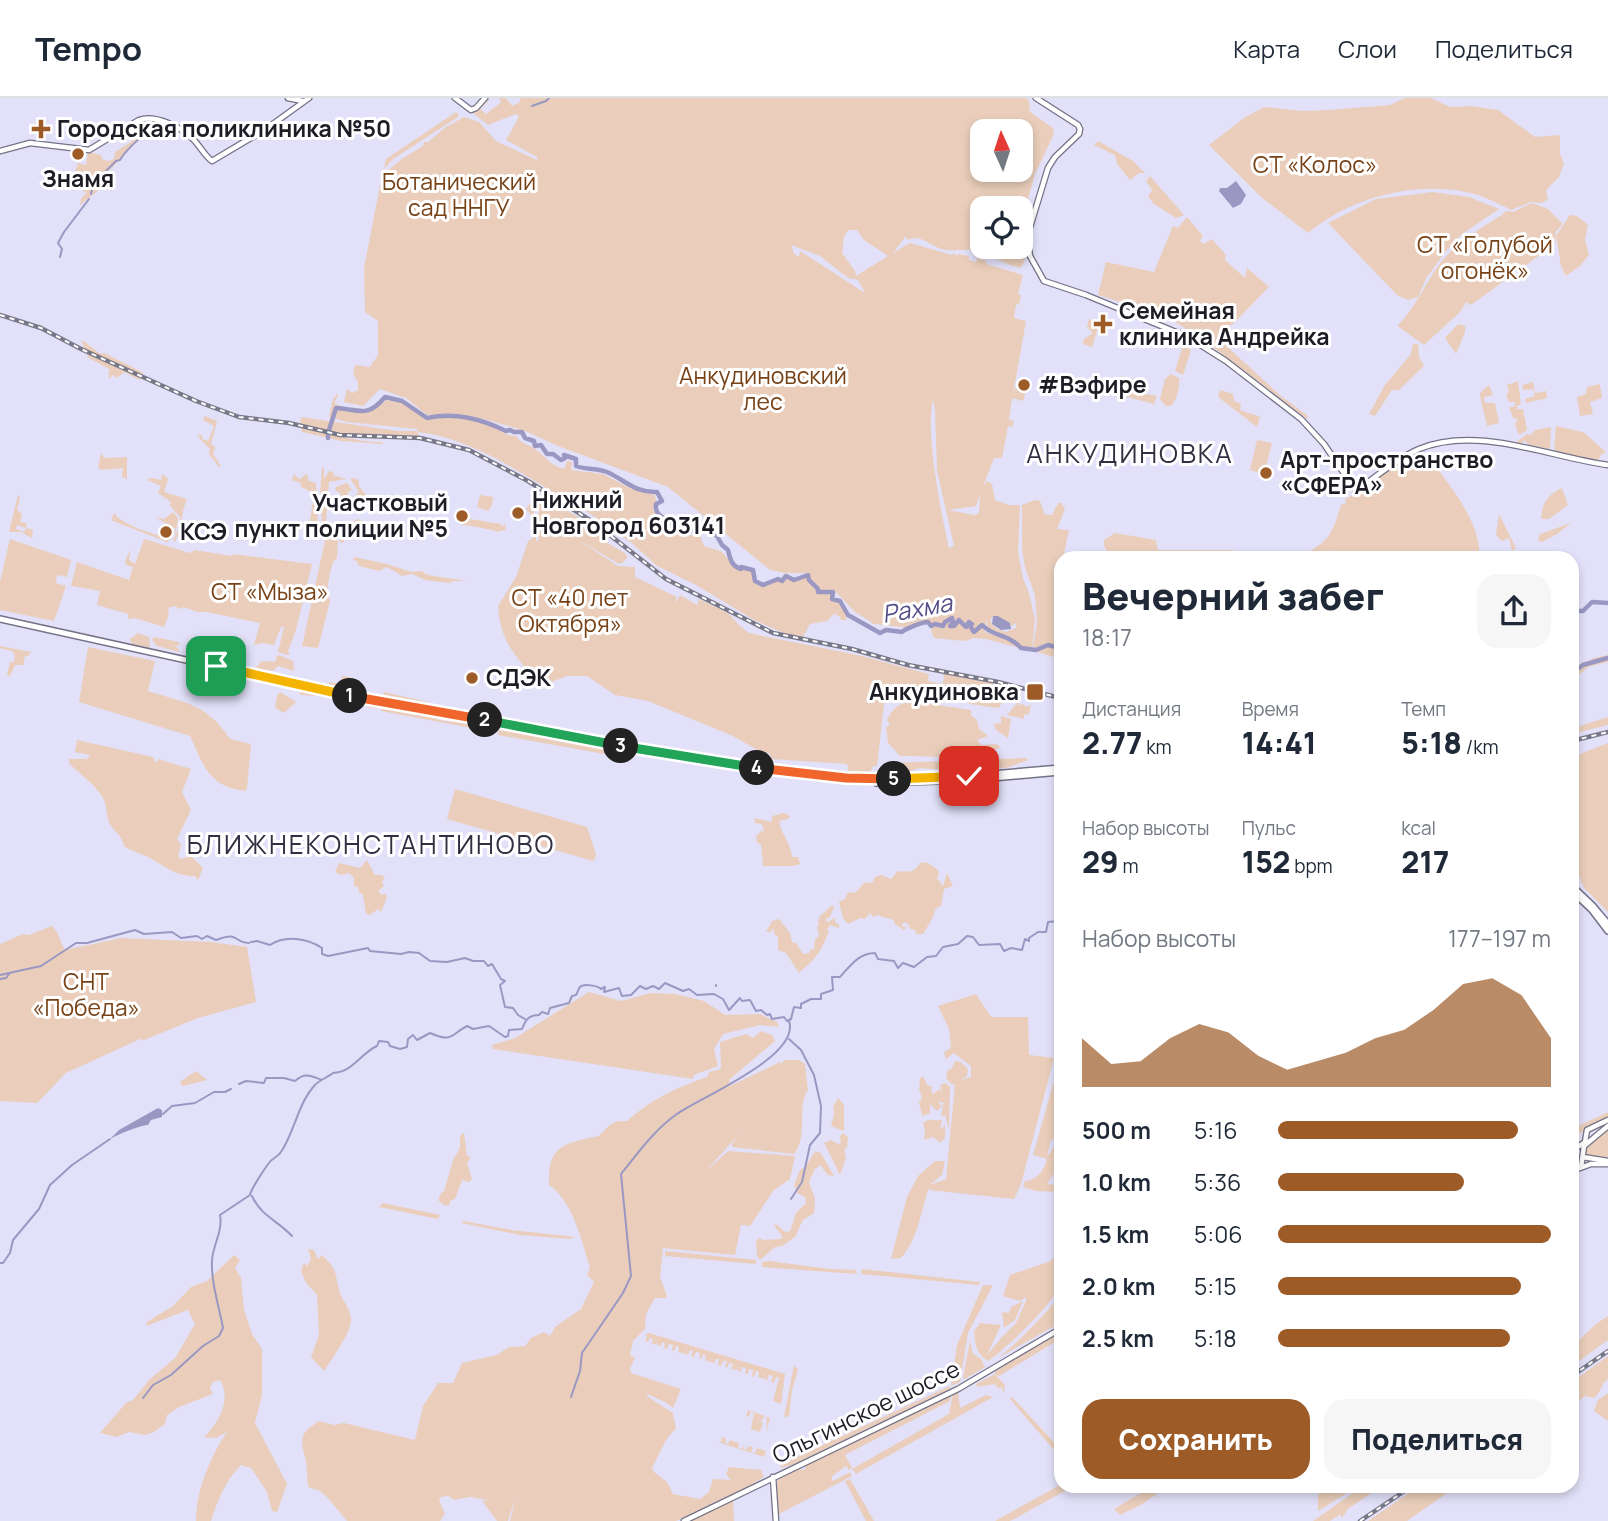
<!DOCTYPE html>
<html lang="ru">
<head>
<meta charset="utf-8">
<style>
	body { margin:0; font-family:Manrope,sans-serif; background:#f6f6f7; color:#1f2937; height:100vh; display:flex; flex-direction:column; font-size:26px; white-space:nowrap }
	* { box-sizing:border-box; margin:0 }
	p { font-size:23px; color:#747a83 }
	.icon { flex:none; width:38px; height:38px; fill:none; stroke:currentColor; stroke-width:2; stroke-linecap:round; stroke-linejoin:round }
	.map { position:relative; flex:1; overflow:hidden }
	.details { position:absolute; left:1054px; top:453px; width:525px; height:942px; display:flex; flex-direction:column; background:#fff; border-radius:21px; box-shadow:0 4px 10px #0003 }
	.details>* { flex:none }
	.needle { width:46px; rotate:357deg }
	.fabs { position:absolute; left:970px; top:21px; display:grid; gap:14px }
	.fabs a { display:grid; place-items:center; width:63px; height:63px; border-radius:14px; background:#fff; box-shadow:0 4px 10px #0003; font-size:35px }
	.pin { position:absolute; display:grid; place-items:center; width:60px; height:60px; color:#fff; margin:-30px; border-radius:14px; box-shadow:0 4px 10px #0006 }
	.km { position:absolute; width:35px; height:35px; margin:-18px; border-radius:50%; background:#222; color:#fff; font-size:19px; line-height:35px; text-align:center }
	.round { display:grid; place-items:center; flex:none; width:74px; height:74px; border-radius:21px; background:#f6f6f7 }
	.headline { display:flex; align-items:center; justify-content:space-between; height:119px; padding:0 28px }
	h1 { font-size:38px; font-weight:800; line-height:52px }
	.metrics { display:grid; grid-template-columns:repeat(3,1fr); gap:10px; height:119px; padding:7px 28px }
	.metrics div { display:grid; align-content:center }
	.metrics b { font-size:30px; font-weight:800 }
	.metrics small { font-size:19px; font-weight:400 }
	.metrics p { font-size:19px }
	.chart { height:196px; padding:14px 28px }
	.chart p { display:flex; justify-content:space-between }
	.chart svg { width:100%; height:126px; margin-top:7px; fill:#9d5b28; opacity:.7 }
	.button { display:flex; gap:14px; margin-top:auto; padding:14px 28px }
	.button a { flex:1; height:80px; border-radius:21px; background:#9d5b28; color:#fff; font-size:28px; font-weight:800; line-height:80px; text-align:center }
	.button a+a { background:#f6f6f7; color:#1f2937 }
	ul { padding:0 28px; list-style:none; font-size:23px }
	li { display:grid; grid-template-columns:112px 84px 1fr; align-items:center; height:52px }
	li i { height:18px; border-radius:9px; background:#9d5b28 }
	header { display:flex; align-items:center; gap:42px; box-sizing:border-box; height:98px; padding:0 35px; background:#fff; border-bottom:2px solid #e0e1e3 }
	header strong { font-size:33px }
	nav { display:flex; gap:38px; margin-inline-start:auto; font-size:24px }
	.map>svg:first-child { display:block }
</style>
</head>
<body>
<header>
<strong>Tempo</strong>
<nav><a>Карта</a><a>Слои</a><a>Поделиться</a></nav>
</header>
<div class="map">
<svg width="1608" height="1423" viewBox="0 0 1608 1423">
	<rect width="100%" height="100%" fill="#e2e1f9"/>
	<path fill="#eacebb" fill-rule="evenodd" d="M488 0 489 2 480 11 486 16 501 4 499 0H506L512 8 520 4V0H1026L1029 3 1030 14 1053 30 1054 36 1035 76 1020 129V110H982V149H1020V156L1026 159 1021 170C1004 167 987 154 975 152 964 151 953 154 942 151 928 147 922 136 907 142L906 138 893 155 910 145 952 157 954 155 957 158 958 156 969 158V162L976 164 977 160 986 163V166L1023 177 1018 196 1021 197 1019 207 1016 206 1014 220 1026 223 1013 296 1015 290 1026 293 1023 303 1012 300 1009 322 1014 323 1012 329 1008 328 1002 360H994L983 389 987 383 992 386 995 402 1009 407H1020L1018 455 1023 480 1029 495 1035 522 1032 551 1021 549C1007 536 1004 539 987 533V520L985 529 981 527 975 533 969 523 966 528 959 521 952 527 954 521 952 519 942 527 935 525 931 527 928 523H920L912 530 874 526 854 513 835 493 831 501C838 504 849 511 846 522H841L839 518 834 516 827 523 810 526 803 539 786 536 756 523 696 487 657 468 633 446 569 401H565C518 374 474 341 418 334L417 331 347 324 329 319 333 301 337 296 338 298 334 305C353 315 369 319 386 302L402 305 426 321C446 318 470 319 489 327 499 331 505 338 516 338 523 347 526 345 535 351 546 358 550 368 564 371L568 362 572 365 571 372 603 376 632 391 655 397 656 404 653 410C662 432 678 436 700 438L704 448 721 453 739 473H742L741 469 753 472 755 483C765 487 768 487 778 481L782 483 786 479 794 482 806 477 818 490 811 482 809 475H785L770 472 668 389 558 348 525 333 484 321 455 316 427 317 406 300 380 291 363 308 344 304 347 291 353 295 358 292V284L353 276 355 267 370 269 378 257V223L365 214 364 170 382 77 403 60 423 48 424 44H428L446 29 464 19 479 24 496 43 537 62V59L506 42 519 19 516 16 488 27 473 15ZM982 33H1020V72H982ZM848 132H857L864 142 888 158 856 178 855 173 842 155 844 139ZM791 147 820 158 848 180 858 182 865 195 800 153 799 159 794 156ZM933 302 935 312 937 373 954 448 949 450C941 415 925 334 933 302ZM980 397 979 415 975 417 948 412 976 408ZM995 517 1012 528 1015 525 1017 529 1006 534C999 532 992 529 990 522Z
		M1405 0H1431L1450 9 1471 8 1498 12 1535 39 1560 37V56L1564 65 1559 79 1546 92 1548 101 1542 105 1531 104 1511 112C1497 105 1482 97 1466 94 1413 83 1349 100 1308 135L1261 99 1209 47 1244 20 1264 9 1303 13 1328 12 1390 7Z
		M456 14 459 17 458 19 393 61 384 71 386 61Z
		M157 26 148 39 138 42 108 74 106 78 110 85 111 93 105 87 80 107 81 101 87 94 83 93V88L66 85 71 84 78 65 86 67 88 54 101 57 103 62 110 63 114 60 115 54 134 42 135 38H145Z
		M1098 43 1133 63 1145 75H1139L1130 82 1117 66 1115 57 1094 47Z
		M1150 78 1184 117 1176 120 1154 106 1148 99 1152 92 1146 83Z
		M1433 94 1469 99 1499 111 1462 136 1446 153 1427 179 1418 199 1408 202 1397 197 1328 125 1376 101Z
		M1532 105 1548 111 1563 126 1556 133 1555 146 1471 207 1466 204 1460 214 1424 247 1399 229 1398 227C1417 208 1425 184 1442 163 1463 138 1482 131 1507 113L1513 114Z
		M1570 117 1577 118 1588 127 1585 141 1589 157 1580 168 1566 178 1561 168 1556 138Z
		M1187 119 1203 138 1200 143 1203 146 1212 141 1226 157 1225 162 1245 180 1247 170 1269 189 1233 226 1221 231V243L1281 298 1308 318 1307 321 1206 244 1162 215 1149 208 1120 204 1098 197 1106 164 1154 174 1173 128 1178 130Z
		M1089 221 1099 226 1092 249 1083 246 1084 241 1093 235 1087 229Z
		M1458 226 1465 228V234L1456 256 1445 240Z
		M81 242C90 246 93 252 102 256L104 255 138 272 143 275V278L85 252Z
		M1413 246H1418L1419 259 1424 268 1399 292H1392L1375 318 1369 316 1385 287 1411 256Z
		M1183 247 1191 252 1183 277 1175 273Z
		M89 255 143 280 139 282 124 274 117 280 113 277 109 281 108 274 110 275 109 271 87 259Z
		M1171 276 1179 280C1180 288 1177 302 1171 308H1166L1160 301 1165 281Z
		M1121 278 1133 281 1130 293 1157 298 1154 306 1116 296Z
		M1518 283 1521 306 1517 308V311H1523L1527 332 1519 337 1515 326 1518 321 1513 320 1509 309H1514L1516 304H1509L1506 296 1509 294 1507 287Z
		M1533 284 1535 295 1546 293 1547 300 1526 305 1525 301 1535 298 1533 291 1523 292 1522 287Z
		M1600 286 1602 300 1590 304 1593 316 1580 318 1577 299 1586 296 1587 289Z
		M1489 287 1493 297 1484 299 1485 305H1495L1499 325 1487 328 1480 298V295Z
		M1220 292 1233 296 1234 303 1241 306 1240 312 1260 319 1257 329 1218 299Z
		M205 318 217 323 211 346 215 349 213 356 221 368 219 369 209 356 210 351 197 338 201 339 197 335 203 338 202 341 208 343 214 328 203 322Z
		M301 319 398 333H417L419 338 335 335 300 326Z
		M1556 328 1583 334 1606 354 1601 357 1597 364 1559 356 1554 351Z
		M301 329C327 336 357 344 382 344L383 346 341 343 302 334Z
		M1551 329 1550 351 1529 347 1524 342 1522 346 1515 345 1527 336 1531 337 1535 332Z
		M1257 342 1272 345 1264 376 1250 372Z
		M101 355 104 360 127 359V381L122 379 123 370 103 372 98 370Z
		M1425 355C1445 381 1483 425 1479 460H1338L1334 450 1336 460H1295C1327 446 1331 440 1341 407L1346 405 1345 401C1373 389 1394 357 1425 355Z
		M322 369 324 370V381L329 373 333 374V377L346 381 329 384 326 424H322L320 396Z
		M162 376 168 381 164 394 187 401C181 414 182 429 175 444L173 442 180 429V419L170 408 171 404 158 395 161 388 147 382 151 380 161 382Z
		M294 376 299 381 307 376 309 383 316 385 318 428 309 430 314 395 301 389V385L292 382Z
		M353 380 359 382V388L370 402 366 406 368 409 366 413 357 416 349 413 352 400 359 394 350 381Z
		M347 385 352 392 348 394 346 412 341 413 336 409V399L342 397 335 392 336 389Z
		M1562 390 1568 407 1549 421H1541C1542 404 1548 397 1562 390Z
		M18 397 20 400 17 412 22 416 20 424 26 425 27 428 26 430 17 427 16 431 24 434 26 430 33 432 32 440 21 434H9Z
		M480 397 493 399 492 407 488 413 477 409Z
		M534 400 548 410 560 408 606 436 602 442 625 455 627 459 624 464 619 466 575 440 618 468 635 469V479L677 499 675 506 680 497 697 507 699 501 728 515 741 529 749 535 862 558 929 576 928 583 942 586 944 581 943 575 1011 589 999 600 1003 603 999 610 969 606V601L937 604 900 601 884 606 877 668H873L870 674H849L847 666 772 661 769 655 764 656 733 638 648 603 615 597 587 578H567L541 588C518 561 500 545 498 508L516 479 528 443 536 438V443H538L541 427 536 420 540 412 536 411 532 418 526 411Z
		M1035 402 1040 403 1045 417H1052L1058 405H1061L1065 411 1057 431 1069 432 1064 455 1069 460H1060V549L1048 546 1036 551 1033 548 1037 525 1035 497 1025 470 1022 450V407Z
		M173 414 178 420C177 430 176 439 167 444L111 422 114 415C123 428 153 436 170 440L176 431 155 419 164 421Z
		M1499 416 1516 450 1512 453 1509 440 1502 443 1496 437Z
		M464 420 501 426 502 429 505 426 506 430 504 433 501 432 499 434C487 431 475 428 462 427Z
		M358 421 365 424 364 429 344 438V444L340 445V438L343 431H348L349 426Z
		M1571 425 1557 436 1542 444 1538 442 1540 436Z
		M328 429 331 430 338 442 337 460 333 464 330 475 327 493 330 503 318 550 302 548Z
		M1115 435 1156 442 1158 452H1233L1243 460H1100L1110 459 1104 448V442Z
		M10 441 71 462 67 479 57 477 56 485 66 488 54 523 0 512V484Z
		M144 441 190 455 195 452 231 458 233 456 312 466 296 532 288 553 290 555 287 557 278 554 284 529H281L274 547 262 545 254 547 260 525 207 514H197L184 509 181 511 174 508 168 510 169 516 164 529 135 520 128 521V516L97 507 100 493 71 488 77 464 129 482 133 469 126 467 125 463 131 451 129 462 135 466Z
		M354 459 387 466 411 474 421 473 428 477 467 483H452L450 485 425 482 412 476 402 478 387 469 379 473 359 468 357 463 353 462Z
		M950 521 952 522 950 529 954 528 959 523 966 529 969 525 972 533 975 534 982 528 985 534 1014 543 1020 550 986 541 974 540 964 543 934 540 931 533 934 527 944 529Z
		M138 535 149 539 150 550 132 546 130 541Z
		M154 539 179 544 180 547 174 548 178 550 179 554 157 548 152 542Z
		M1048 547 1060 551V561L1034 553Z
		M0 548 31 554 28 558H25L23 567H15L10 578 7 577 10 564H14L15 557 12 553 0 550Z
		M88 549 155 563 148 593C186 605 207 606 230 641L251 646 247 690 245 693C208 688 204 668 190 638L79 604Z
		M279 557 293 563 294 573 278 568 273 573 255 570 262 563 275 564 277 558Z
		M1608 557V564L1588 569 1572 583V570L1594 560Z
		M342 578 350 579 347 592 357 594 356 597 328 591 329 584 340 586Z
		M300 592 377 607V611L318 598 300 597Z
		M280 594 296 604 284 615 275 610 277 598Z
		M384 594 428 604V606L437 609 436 611 382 601Z
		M1018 595H1021L1019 608 1022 606 1027 609 1031 606 1029 616 1024 617V621L1007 617 1016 606Z
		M904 605 932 606 971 612V617L977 622 979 631 988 638 977 642 982 647 996 646 1001 649C976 663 929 658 900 658L888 645 886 630 890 626 887 622C891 614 895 608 904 605Z
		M381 609 438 619V622L472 626 473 628 471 630 381 613Z
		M1001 618 1011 621 1008 640 996 632 994 626 1001 625Z
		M1608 619V627L1576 635 1577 629Z
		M499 629 518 635 622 652 628 655 627 660 498 637Z
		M77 642 153 659 155 664H157L158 661 191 671 182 694 191 712 177 741 181 747 178 758 181 761 191 758 203 770 198 782 195 778C176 779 162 766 146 758 139 755 131 753 124 748 122 737 115 735 110 726 106 718 107 708 103 700 97 688 78 675 69 665V661H87L90 657 75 654Z
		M1608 645V814L1584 790 1572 761V659Z
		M1026 660 1028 662 1006 670 977 668 965 673 918 670 906 676 898 672 885 677 882 673 892 665Z
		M455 691 587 729 596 756 595 761 593 763 447 721Z
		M784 715 790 718 788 721 779 723C781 736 791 745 792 759H798L800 766 792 768H763L761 746 757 745 756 738 762 732 763 736 764 733 762 726 755 725 754 720 772 724V718Z
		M367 762 375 777H382L385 780 382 783 384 788 378 793 382 797 385 795 387 799 381 814 378 811 370 817 366 816 363 797 359 794 358 789 354 788V780L349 775 341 777 335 774 339 765 360 770Z
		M926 764 937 771 939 775 937 780 943 788 947 775 953 788 944 791 941 808 936 810 932 821 923 836H916L915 832 909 830V827L905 824 902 826 903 829H907L904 832 894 825V822L877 817 873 819 870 815 865 821 860 820 848 826 843 820 839 804 845 801 848 794 855 795 865 784 872 785 875 779 881 777 891 781 898 773C907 774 915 775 920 765Z
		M832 807 834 809 830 819 825 822 829 824 835 819V824L839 827V830L830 827 827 831 829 832C822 854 815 861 799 875L786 855 778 852V838L775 837 773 830 771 834H766L772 823 779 821 790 835 792 844 796 845 803 856 809 855 811 851H814L815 841 819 838 817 828H819C815 816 827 815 832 807Z
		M52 828C59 834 60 844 65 852L121 840 211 844 247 849 256 904 198 920 144 942 140 941 66 975 37 1005 0 1003V846L23 836 29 837Z
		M589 894 621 903 651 895 675 896 704 903 725 917 760 916 777 924 779 929 760 927 723 936 714 951 718 968 694 977 693 981 493 951 492 947 515 940Z
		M976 896 991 919H1028L1029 957 1054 960 1021 1086 1014 1101 929 1092V1089C921 1113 918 1141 901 1160L891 1161 907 1099 918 1078 935 1063H945L942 1077 930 1087 946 1081 955 986 952 987 946 980 948 972 952 970 955 963 961 964 968 971 967 978 962 982 971 979V968L954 955 946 961 944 954 951 950 949 931 938 908Z
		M761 933 772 937 775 943 729 982 730 988 780 964 782 966 784 962H799L805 966 808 992C796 1007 809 1038 794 1056L732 1049V1045L747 1027 706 1073 728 1053 795 1058 790 1081 773 1093 750 1128 741 1127 735 1157 663 1150 660 1179 667 1198 666 1200H655L646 1216 645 1231 633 1243 630 1257 635 1260 630 1271 631 1275 681 1291 673 1310C665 1302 653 1300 646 1295L648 1299 673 1315 676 1331C663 1341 661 1356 652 1369L654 1374 667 1384 673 1396 700 1401 709 1394 713 1381 731 1382 726 1376 729 1369 761 1372 764 1379 749 1388 676 1423H510L516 1398 508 1423H497L482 1403 488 1402 470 1399 454 1402 448 1398 441 1399 439 1402 445 1416 440 1423H347L328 1400 320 1393 308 1389C307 1378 307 1365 304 1355 299 1337 304 1333 319 1323L334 1327 344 1325 415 1342 423 1308 438 1285H453L462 1265 497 1257 509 1249 525 1248 531 1240 544 1234 550 1238 555 1229 581 1211 594 1184 587 1177 590 1169C581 1142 574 1105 549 1087 547 1047 565 1045 599 1038 609 1028 611 1022 627 1023 650 1002 677 989 707 979L709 974 721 971 720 944 746 936 753 940Z
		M1058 969H1060V1037L1051 1042 1047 1059 1060 1040V1066L1047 1086 1060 1087V1094L1036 1093 1023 1089 1025 1083C1038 1082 1044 1072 1047 1061L1033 1057Z
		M196 973 207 982 183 988 180 984Z
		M923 978 928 988H932L931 992 933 996 939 991 942 994 940 987 946 985 950 989 949 1031 945 1017 941 1019 943 1006H947L939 1004 940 1001 938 1004 942 1008 937 1013 930 1006V1015L922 1018 919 1004 922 1000 919 991 920 980Z
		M838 1000 844 1007V1033L831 1028 834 1017 833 1009Z
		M1608 1014V1022L1572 1039V1031Z
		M928 1022H942L940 1032 945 1027V1039L941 1045 933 1039 924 1042 925 1033 923 1025Z
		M1608 1030V1060L1587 1059 1584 1050Z
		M464 1035 467 1058 471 1059 467 1065 472 1081 469 1084 462 1082 455 1101 450 1103 449 1108 444 1107 438 1102 441 1095 444 1093 453 1062 460 1050V1038Z
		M843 1035 848 1039 847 1049 844 1052 846 1060 840 1077 824 1045 831 1042 838 1046 841 1045 840 1038Z
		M815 1053 821 1055 834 1078 828 1077 820 1067 815 1071 809 1084 815 1101 814 1115 803 1122 795 1139 782 1148 775 1149 760 1162 757 1158 756 1143 759 1140 763 1142 781 1141 782 1138 774 1127 776 1126 785 1134 790 1133 796 1115 806 1105 805 1099 797 1095 794 1087 800 1072 806 1068Z
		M383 1105 440 1117 438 1121 379 1109Z
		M463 1123 511 1132 575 1139 571 1141 520 1137 462 1125Z
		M308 1151 314 1152 318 1161 322 1157C339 1173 334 1175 340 1195 343 1203 350 1211 351 1220 353 1232 331 1262 324 1273L311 1259 319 1237 317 1197 306 1185 301 1173 304 1165 307 1168 311 1161Z
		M1060 1152C1061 1162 1063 1176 1060 1186 1056 1204 1004 1252 988 1263 976 1256 975 1246 974 1233L980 1225 1001 1227 987 1257 1001 1240 1016 1225 1026 1203V1199L1020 1203 1003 1198 1010 1177 1051 1163Z
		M665 1153 756 1162V1166L665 1158Z
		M234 1157 240 1162 235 1170 241 1180 244 1212 252 1236 262 1251V1297L255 1325 287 1386 277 1414 272 1413 267 1394 251 1370 241 1367C225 1383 218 1402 211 1423H196C196 1393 210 1359 227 1334L216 1340 204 1339C219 1324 232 1302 220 1282L213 1284 210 1290 213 1296 179 1309 167 1317 165 1326 154 1334 145 1337 129 1334 116 1339 100 1335 126 1305 133 1302 150 1281 175 1260 195 1226 188 1212 146 1228 147 1224 173 1208 191 1189 207 1183Z
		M769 1163 829 1171 855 1172 857 1176 762 1169V1164Z
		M862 1171 980 1184 979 1187 861 1176Z
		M983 1187H991L992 1189 968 1235 960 1284 951 1288 957 1247Z
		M1060 1198V1225L998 1260C1021 1242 1041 1220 1060 1198Z
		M1023 1203 1015 1222 1004 1230 1002 1214 1009 1215 1011 1209Z
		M1608 1218V1242L1572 1268V1249C1584 1238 1593 1227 1608 1218Z
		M1060 1234V1241L999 1278 995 1276 1005 1287 1004 1296 1002 1290H998L995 1286 977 1289 976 1286 995 1276V1273Z
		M649 1235 785 1276 781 1306 773 1303 779 1280 776 1279 774 1285 771 1284 773 1278 769 1277 767 1282 764 1281 765 1275 763 1281 758 1279 759 1274 756 1273 754 1279 752 1278 753 1272 749 1271 748 1276 745 1275 746 1270 742 1269 741 1274 738 1273 739 1267 737 1272 731 1271 733 1266 729 1265 727 1270 725 1269 727 1263H723L721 1268 718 1267 719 1261H716L714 1265 710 1264 712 1259 709 1264 705 1262 706 1258 703 1256 701 1261 699 1260 700 1255 696 1254 694 1259 691 1258 693 1253 690 1252 688 1257 685 1256 686 1250 684 1256 678 1254 679 1249 676 1248 674 1253 672 1252 673 1247 669 1246 667 1251 664 1250 665 1245 662 1244 661 1248 657 1247 658 1241 656 1247 651 1245 653 1241 650 1240 648 1244H645L647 1238 645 1237Z
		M970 1243 973 1256 981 1261 985 1269 965 1281 963 1280Z
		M1608 1258V1281C1601 1286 1601 1294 1594 1300L1585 1298 1579 1303 1572 1299V1284Z
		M794 1267 798 1272 792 1292 789 1318 784 1319Z
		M950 1288V1291L792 1367 779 1370 784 1365Z
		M958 1294 960 1310 986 1297 993 1299 856 1376 852 1371 949 1316 953 1296Z
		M1608 1295V1323L1594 1313 1598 1302Z
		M951 1297 950 1303 845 1357 852 1370 849 1372 846 1368 831 1379 833 1383 850 1374 852 1378 779 1416 777 1409V1382L798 1371 805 1372 806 1367Z
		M1012 1299 1060 1351V1359L1010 1301Z
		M748 1312 770 1320 766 1335 767 1319 764 1318 762 1323 757 1322 763 1325 760 1334 751 1331 754 1315 750 1314 749 1319 746 1318Z
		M722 1339 726 1341 725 1345 728 1346 730 1342 739 1345 738 1349 741 1351 744 1346 743 1351 747 1352 748 1348 753 1349 751 1354 755 1355 757 1350 766 1353 764 1359 718 1344H721Z
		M850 1381 874 1423H866L845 1383Z
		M1060 1387 1074 1388 1010 1423H995Z
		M1153 1388H1169L1139 1408 1120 1417 1114 1411Z
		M1321 1388H1358L1318 1413V1398Z
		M1363 1388H1382L1348 1411 1341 1421V1416L1330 1423H1313Z
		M1419 1388H1457L1407 1423H1368Z
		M733 1401 734 1423H689Z"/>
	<path fill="#9a98c3" d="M1236 83 1246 97 1241 106 1233 110 1219 93 1220 90H1227Z
		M993 518H998L1010 525 1011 531 1001 532 992 526Z
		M158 1010 162 1012V1019L151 1022 148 1027C140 1027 117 1037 110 1041L119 1032Z"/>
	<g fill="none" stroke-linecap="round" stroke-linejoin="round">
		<path stroke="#9a98c3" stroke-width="2" d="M532 8 546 3 549 0
			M91 96 93 86 116 63 120 62C128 48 142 40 152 28
			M60 159 62 151 58 145 64 134 89 101
			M251 844 257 843 270 847C285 837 307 840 322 850V856L328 858 368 850 370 853 401 856 409 854 419 855 430 863 447 864 465 860 473 863H484L488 868 492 866 501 881 505 883 500 887 505 909 513 910 518 917 525 921
			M0 877 41 868 76 845H87L135 832 144 836 172 834 181 840 197 838 202 841 207 838 216 842C240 833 232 844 249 845
			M0 881 6 880 9 876
			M716 887V888
			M789 941 801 952 814 977 821 1008 820 1035 810 1047 802 1084 791 1101
			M239 986 246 983 264 985 266 980H284L295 983C305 974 311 978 322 982
			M163 1016 172 1008 195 1005 214 994H225L231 991
			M252 1098C261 1118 277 1122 292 1138
			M0 1165H3L10 1155 13 1142 39 1111 50 1087 72 1067 110 1041
			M571 1299 580 1273 582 1255 623 1195 631 1178 621 1076C637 1056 655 1031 677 1016 701 999 801 958 789 923
			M143 1300 153 1287 171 1277 203 1248 219 1238 223 1230C219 1208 211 1185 212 1162 213 1147 223 1133 220 1117L250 1097C251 1091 265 1070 269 1065 272 1060 278 1059 281 1054 295 1033 298 1005 315 987 318 983 328 979 333 975 353 974 361 955 377 948L379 943 388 944 390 948 400 951 407 949 408 941 413 937 417 942 430 935C453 945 450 937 467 928L473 931 489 928 505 939 508 938 509 932 522 931C526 921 529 917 539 917L542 914 548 916 550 910 569 905 572 898 576 897C578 894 578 891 580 889 584 885 598 888 601 891L605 889 604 894 619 890 622 898 631 897 640 888 646 891 653 888 659 891 665 885 683 893 689 891 697 897 714 896 723 901 729 912 740 900 742 903 750 902 756 913 761 912 767 917 770 916 772 921 784 919 787 923 791 921 794 909 801 910V906L811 901H821V896L833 892 832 879H840C850 868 859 855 875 855L878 861 894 863 898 870 903 865 914 869 927 859 936 858 943 849 958 846 967 838 973 839 979 847 1000 846 1004 853 1011 850 1022 852 1025 841 1029 843V840L1038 834H1046L1048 824 1060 823"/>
		<path stroke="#9a98c3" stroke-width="4.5" d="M329 332 336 310C358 311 367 321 385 299L402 303 427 320C456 314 481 321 506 333L510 332 514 334H522L525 340 534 343 535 348 541 347 547 356H553L561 362 565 360 564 357 576 361V368C587 372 597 370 607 374 625 382 635 395 657 394L662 403 656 406C654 419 667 419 671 427L669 429 692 433 697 427 704 430 705 433 717 438 722 447 728 452C730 460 731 468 741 471V469L753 472 755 483 763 487 778 481 782 483 786 478 794 482 808 477 809 482 818 491V494H833L832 501 840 503 848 517 880 535 886 532 902 534C905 531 922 524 928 524L931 528 935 526 943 528 945 524 952 520 953 524 950 528H954L959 522 966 529 969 524 972 526 970 528 974 534 982 527C995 540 1007 535 1021 550L1036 552 1048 547 1060 550
			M328 340V336
			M1572 513H1583L1592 504 1608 505
			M1572 575 1583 567 1608 560"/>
		<defs>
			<path id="secondary" d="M288 0 303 3
				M455 0 471 12 476 10 485 0
				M1036 0 1078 27 1080 31 1079 36 1055 59 1048 70 1027 139 1030 158 1044 183 1086 197 1188 239 1226 263 1301 321 1324 346 1356 393C1376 379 1396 361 1419 351 1477 327 1549 359 1608 367
				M0 53 30 45 89 52 139 22C155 16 181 29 193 41 200 48 204 57 212 63L266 31 309 0
				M1572 1053 1585 1044 1587 1032 1608 1022
				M1583 1059 1608 1063
				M1581 1069 1584 1048 1608 1028
				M1572 1073 1591 1066H1608
				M773 1379 776 1423
				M684 1423 958 1291 1060 1231"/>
			<path id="primary" d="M0 521 340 596 755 670 881 681 969 678 1060 670
				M877 685 970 682 1060 674
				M1572 788 1593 808 1608 826
				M1572 793 1592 812 1608 833"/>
		</defs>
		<use href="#secondary" stroke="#737287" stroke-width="7"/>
		<use href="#primary" stroke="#737287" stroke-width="8"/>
		<use href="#secondary" stroke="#fff" stroke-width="4.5"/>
		<use href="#primary" stroke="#fff" stroke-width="5"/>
		<defs>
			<path id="rail" d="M0 217 41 230 81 251 196 303 239 319 289 325 340 337 420 340 469 352 528 383 593 424 666 481 773 535 852 551 908 567 998 584 1060 600
				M1572 643 1608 634
				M1572 1278 1608 1253
				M1360 1423 1412 1388"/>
		</defs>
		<use href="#rail" stroke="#797888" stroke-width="4.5"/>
		<use href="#rail" stroke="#fff" stroke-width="2" stroke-dasharray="5" stroke-linecap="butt"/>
	</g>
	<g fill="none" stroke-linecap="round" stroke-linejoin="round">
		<defs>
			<path id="split-1" d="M216 568 350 598"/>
			<path id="split-2" d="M350 598 485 622"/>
			<path id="split-3" d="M485 622 621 648"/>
			<path id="split-4" d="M621 648 757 670"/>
			<path id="split-5" d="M757 670 846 680 894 681"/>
			<path id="split-6" d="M894 681 969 678"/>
		</defs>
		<use href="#split-1" stroke="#fff" stroke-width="14"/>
		<use href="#split-2" stroke="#fff" stroke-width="14"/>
		<use href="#split-3" stroke="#fff" stroke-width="14"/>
		<use href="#split-4" stroke="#fff" stroke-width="14"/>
		<use href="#split-5" stroke="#fff" stroke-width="14"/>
		<use href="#split-6" stroke="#fff" stroke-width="14"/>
		<use href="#split-1" stroke="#f5b400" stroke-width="9"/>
		<use href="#split-2" stroke="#f0652b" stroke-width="9"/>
		<use href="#split-3" stroke="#22a559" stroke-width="9"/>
		<use href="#split-4" stroke="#22a559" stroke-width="9"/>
		<use href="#split-5" stroke="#f0652b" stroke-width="9"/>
		<use href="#split-6" stroke="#f5b400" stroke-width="9"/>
	</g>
	<g fill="#9d5b28" stroke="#fff" stroke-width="2.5">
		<path d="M37.5 20.5h7v7h7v7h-7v7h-7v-7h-7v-7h7z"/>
		<circle cx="78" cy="56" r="7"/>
		<path d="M1099.5 215.5h7v7h7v7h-7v7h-7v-7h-7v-7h7z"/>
		<circle cx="1024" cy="287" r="7"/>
		<circle cx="1266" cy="375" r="7"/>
		<circle cx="518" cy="415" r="7"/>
		<circle cx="462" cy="418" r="7"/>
		<circle cx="166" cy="434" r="7"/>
		<circle cx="472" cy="580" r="7"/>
		<rect x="1026" y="585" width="18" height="18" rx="3.5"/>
	</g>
	<g text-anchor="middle" stroke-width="6" stroke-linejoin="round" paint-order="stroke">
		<g font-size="23" font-weight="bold" fill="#1e1d26" stroke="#fff" text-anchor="start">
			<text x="57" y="39">Городская поликлиника №50</text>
			<text x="78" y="89" text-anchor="middle">Знамя</text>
			<text x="1119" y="221">Семейная<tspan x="1119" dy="26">клиника Андрейка</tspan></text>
			<text x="1038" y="295">#Вэфире</text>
			<text x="1280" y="370">Арт-пространство<tspan x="1280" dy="26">«СФЕРА»</tspan></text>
			<text x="532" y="410">Нижний<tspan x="532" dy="26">Новгород 603141</tspan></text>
			<text x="448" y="413" text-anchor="end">Участковый<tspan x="448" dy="26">пункт полиции №5</tspan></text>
			<text x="180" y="442">КСЭ</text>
			<text x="486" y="588">СДЭК</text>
			<text x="1019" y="602" text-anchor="end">Анкудиновка</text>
		</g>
		<g font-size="23" fill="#784217" stroke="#fff">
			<text x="1315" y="75">СТ «Колос»</text>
			<text x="459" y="92">Ботанический<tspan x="459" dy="26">сад ННГУ</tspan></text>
			<text x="1485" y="155">СТ «Голубой<tspan x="1485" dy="26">огонёк»</tspan></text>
			<text x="763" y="286">Анкудиновский<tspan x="763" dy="26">лес</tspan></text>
			<text x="270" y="502">СТ «Мыза»</text>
			<text x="570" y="508">СТ «40 лет<tspan x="570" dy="26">Октября»</tspan></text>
			<text x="86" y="892">СНТ<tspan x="86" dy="26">«Победа»</tspan></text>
		</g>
		<g font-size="23" fill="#1e1d26" stroke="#fff">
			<text transform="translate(866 1314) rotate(-26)" y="8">Ольгинское шоссе</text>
		</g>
		<g font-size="24" font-style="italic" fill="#554e88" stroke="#fff">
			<text transform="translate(917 511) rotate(-10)" y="8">Рахма</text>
		</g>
		<g font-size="26" letter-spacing="2" fill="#313042" stroke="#fff">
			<text x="1130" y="365">АНКУДИНОВКА</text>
			<text x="371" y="756">БЛИЖНЕКОНСТАНТИНОВО</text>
		</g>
	</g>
</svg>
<div class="fabs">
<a><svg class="needle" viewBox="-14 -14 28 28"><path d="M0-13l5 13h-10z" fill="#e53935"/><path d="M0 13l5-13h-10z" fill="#747a83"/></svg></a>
<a><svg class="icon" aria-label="locate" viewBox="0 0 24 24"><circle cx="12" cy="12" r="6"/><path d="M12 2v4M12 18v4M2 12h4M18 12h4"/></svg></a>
</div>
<div class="pin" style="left:216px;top:568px;background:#1e9e55"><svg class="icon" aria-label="arrive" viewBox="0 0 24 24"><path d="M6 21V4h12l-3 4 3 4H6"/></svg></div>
<div class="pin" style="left:969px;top:678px;background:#d93025"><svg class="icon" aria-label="check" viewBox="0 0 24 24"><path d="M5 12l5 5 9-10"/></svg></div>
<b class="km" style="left:350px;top:598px">1</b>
<b class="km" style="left:485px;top:622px">2</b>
<b class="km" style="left:621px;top:648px">3</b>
<b class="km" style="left:757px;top:670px">4</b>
<b class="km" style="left:894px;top:681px">5</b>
<section class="details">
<div class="headline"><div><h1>Вечерний забег</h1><p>18:17</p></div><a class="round"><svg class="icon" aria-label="share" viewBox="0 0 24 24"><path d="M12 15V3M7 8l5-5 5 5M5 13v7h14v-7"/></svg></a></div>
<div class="metrics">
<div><p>Дистанция</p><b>2.77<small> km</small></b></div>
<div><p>Время</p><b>14:41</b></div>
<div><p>Темп</p><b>5:18<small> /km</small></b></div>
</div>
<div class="metrics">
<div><p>Набор высоты</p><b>29<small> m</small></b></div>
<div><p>Пульс</p><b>152<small> bpm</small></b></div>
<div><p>kcal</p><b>217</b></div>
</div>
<div class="chart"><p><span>Набор высоты</span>177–197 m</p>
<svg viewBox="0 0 160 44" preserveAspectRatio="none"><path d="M0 44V27L10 36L20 35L30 27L40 22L50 25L60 33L70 38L80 35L90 32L100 27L110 24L120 17L130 8L140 6L150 12L160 27V44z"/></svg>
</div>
<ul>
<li><b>500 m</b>5:16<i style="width:88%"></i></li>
<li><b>1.0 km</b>5:36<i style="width:68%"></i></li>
<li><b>1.5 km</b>5:06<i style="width:100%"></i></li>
<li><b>2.0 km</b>5:15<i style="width:89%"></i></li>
<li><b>2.5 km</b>5:18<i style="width:85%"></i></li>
</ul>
<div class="button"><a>Сохранить</a><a>Поделиться</a></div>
</section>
</div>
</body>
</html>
